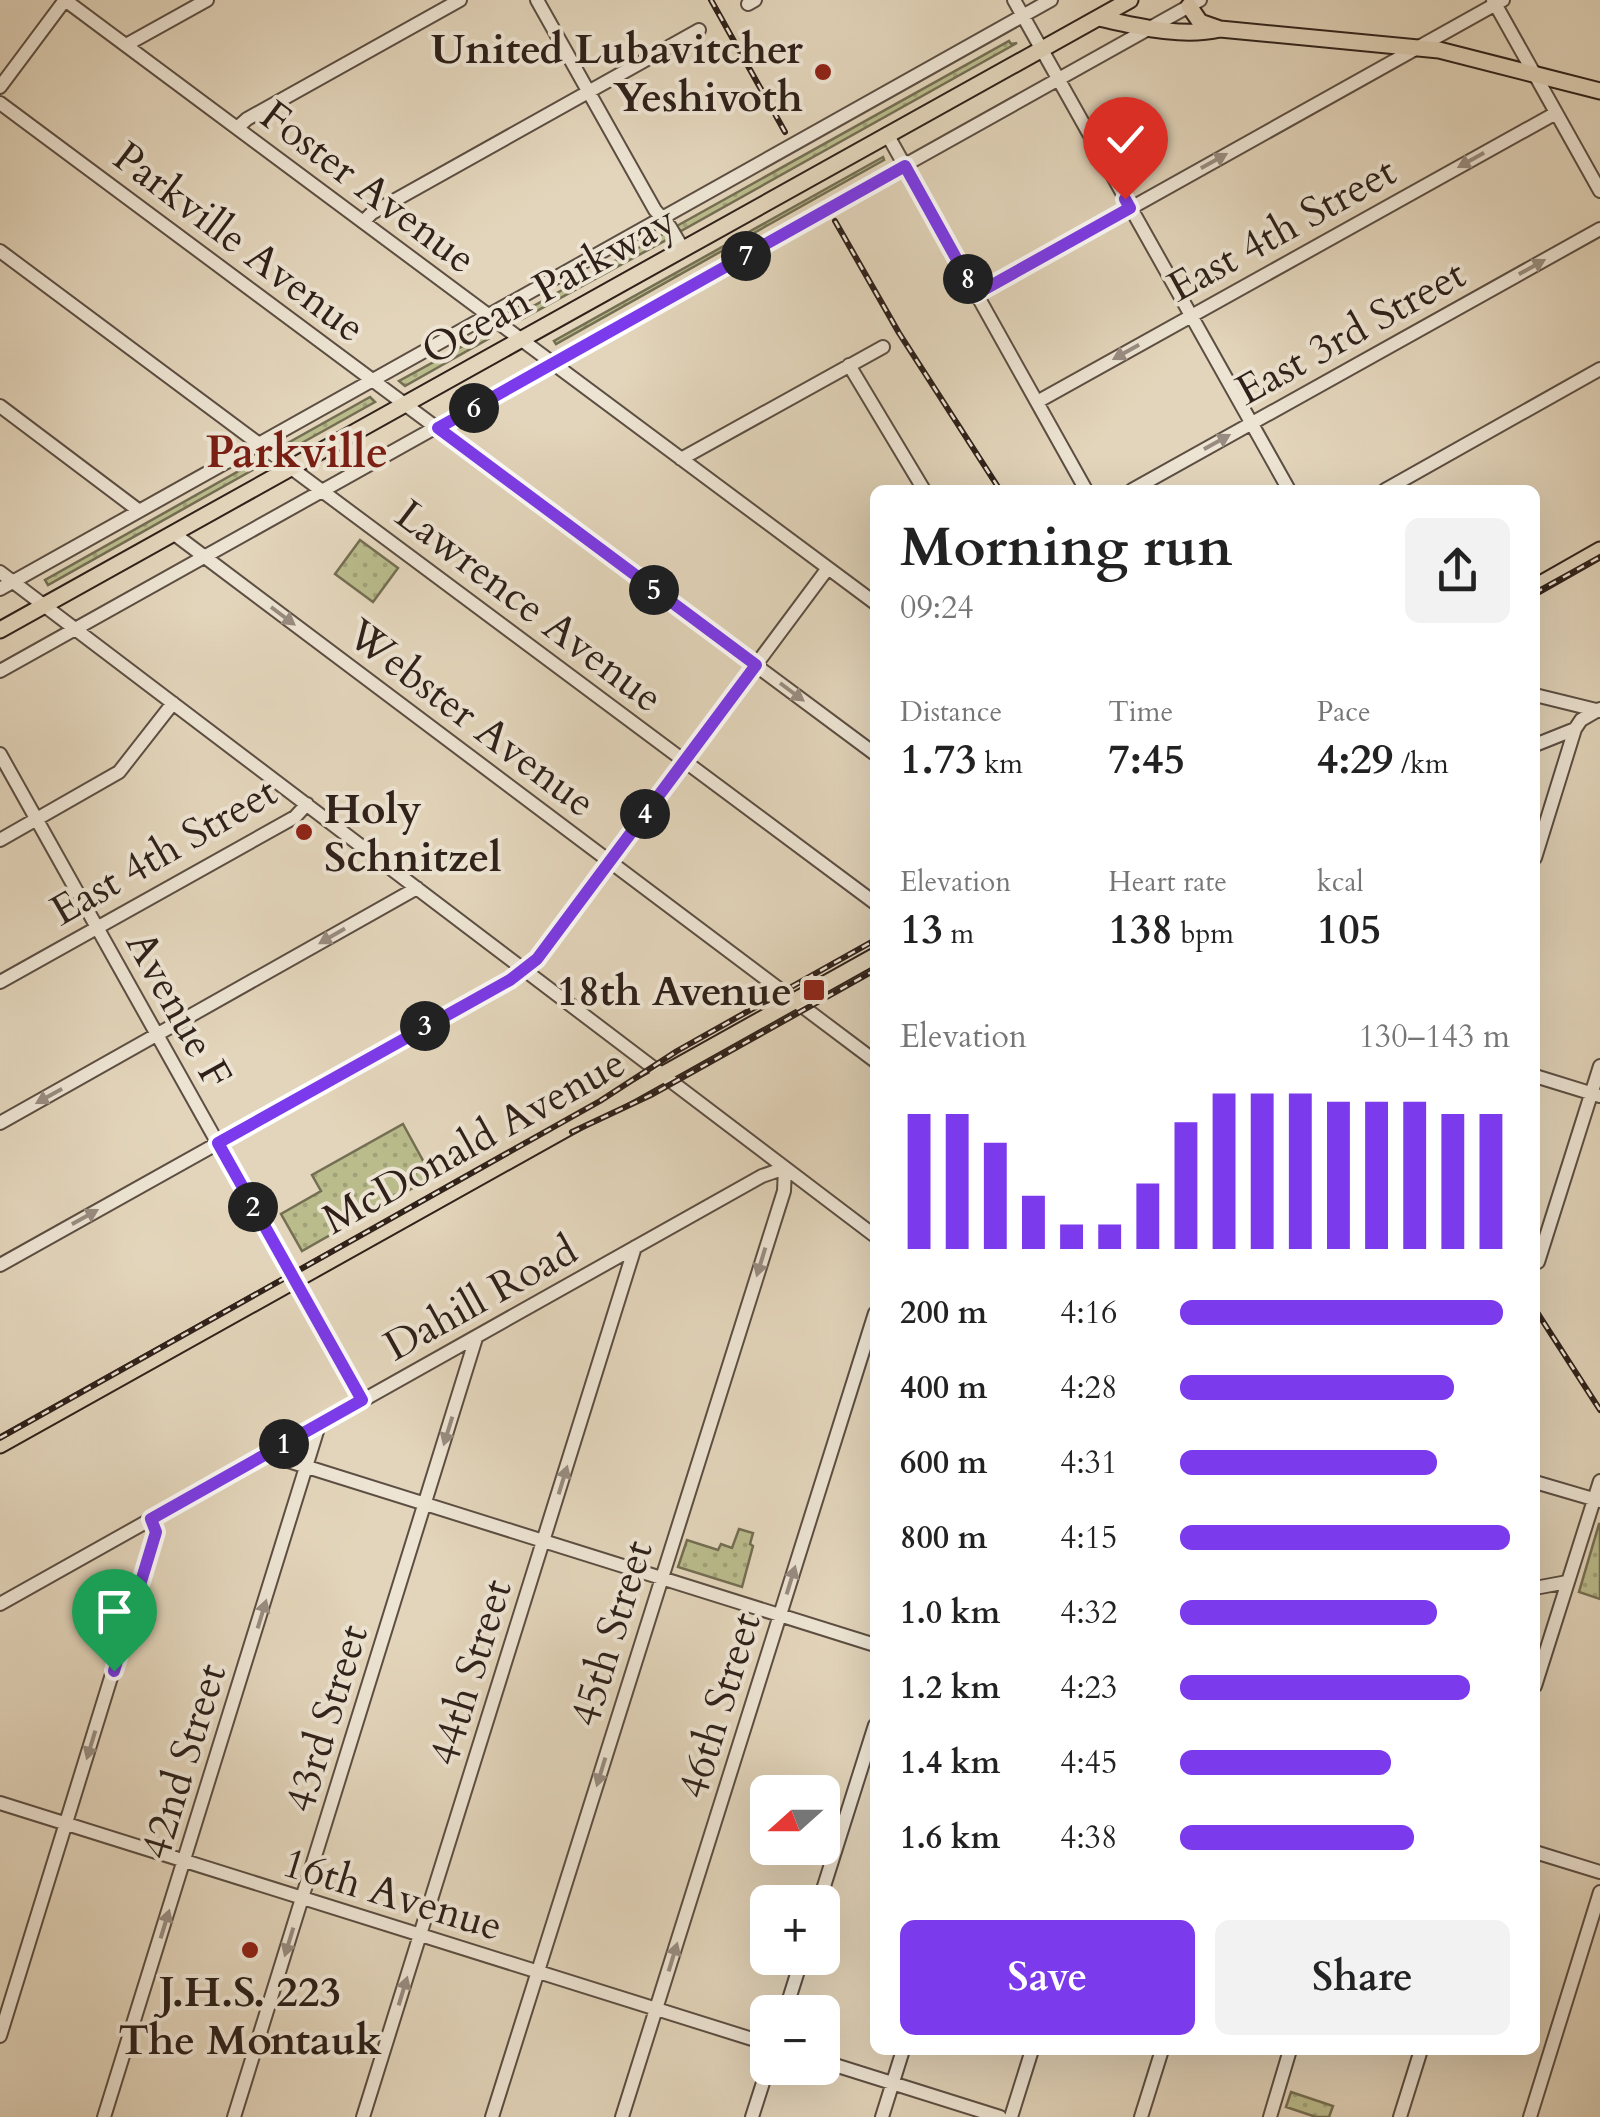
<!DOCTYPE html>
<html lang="en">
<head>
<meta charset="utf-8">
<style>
	body { margin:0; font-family:Cardo,serif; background:#f2f2f2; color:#222; height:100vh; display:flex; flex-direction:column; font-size:38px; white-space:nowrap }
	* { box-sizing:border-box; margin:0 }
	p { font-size:32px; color:#767676 }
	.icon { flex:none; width:55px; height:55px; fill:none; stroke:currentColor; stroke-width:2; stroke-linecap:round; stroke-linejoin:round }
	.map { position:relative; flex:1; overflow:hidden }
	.details { position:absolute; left:870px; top:485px; width:670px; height:1570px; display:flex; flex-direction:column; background:#fff; border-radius:15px; box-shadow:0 10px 40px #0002 }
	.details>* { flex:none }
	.needle { width:65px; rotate:249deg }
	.tools { position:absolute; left:750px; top:1775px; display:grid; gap:20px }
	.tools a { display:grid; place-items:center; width:90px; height:90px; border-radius:15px; background:#fff; box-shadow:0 10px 40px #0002; font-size:50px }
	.pin { position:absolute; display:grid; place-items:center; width:85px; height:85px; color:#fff; margin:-102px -42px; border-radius:50% 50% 50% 0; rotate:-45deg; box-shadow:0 0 10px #0007 }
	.pin .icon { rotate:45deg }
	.km { position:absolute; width:50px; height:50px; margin:-25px; border-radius:50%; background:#222; color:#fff; font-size:28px; line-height:50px; text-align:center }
	.round { display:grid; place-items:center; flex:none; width:105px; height:105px; border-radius:15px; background:#f2f2f2 }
	.overview { display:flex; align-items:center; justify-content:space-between; height:170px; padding:0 30px }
	h1 { font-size:55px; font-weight:600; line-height:75px }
	.figures { display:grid; grid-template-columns:repeat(3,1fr); gap:15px; height:170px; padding:10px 30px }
	.figures div { display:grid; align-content:center }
	.figures b { font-size:42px; font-weight:600 }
	.figures small { font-size:28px; font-weight:400 }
	.figures p { font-size:28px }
	.chart { height:280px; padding:20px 30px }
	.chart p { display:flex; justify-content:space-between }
	.chart svg { width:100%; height:180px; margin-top:10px; stroke:#7c3aed; stroke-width:6 }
	.action { display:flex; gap:20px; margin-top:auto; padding:20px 30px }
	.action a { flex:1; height:115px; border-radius:15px; background:#7c3aed; color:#fff; font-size:40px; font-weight:600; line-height:115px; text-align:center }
	.action a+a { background:#f2f2f2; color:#222 }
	ul { padding:0 30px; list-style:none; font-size:32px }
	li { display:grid; grid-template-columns:160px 120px 1fr; align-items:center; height:75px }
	li i { height:25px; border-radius:12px; background:#7c3aed }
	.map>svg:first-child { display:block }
</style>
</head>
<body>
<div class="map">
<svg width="1600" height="2117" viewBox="0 0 1600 2117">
	<defs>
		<pattern id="grass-dots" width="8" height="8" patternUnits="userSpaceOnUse" patternTransform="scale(2.5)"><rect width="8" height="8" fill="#babc8c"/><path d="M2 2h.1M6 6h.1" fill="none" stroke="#a0a178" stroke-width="1.8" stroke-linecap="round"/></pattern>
	</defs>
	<rect width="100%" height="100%" fill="#e3d5bb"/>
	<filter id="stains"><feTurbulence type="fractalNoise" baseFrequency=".002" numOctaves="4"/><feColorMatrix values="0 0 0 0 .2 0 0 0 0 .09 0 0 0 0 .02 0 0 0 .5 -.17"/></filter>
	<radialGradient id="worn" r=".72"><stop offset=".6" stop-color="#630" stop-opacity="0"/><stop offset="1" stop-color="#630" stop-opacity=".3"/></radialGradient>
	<path fill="url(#grass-dots)" stroke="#746e53" stroke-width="2.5" d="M1009 41 1011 44 1017 43 681 231 675 227Z
		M883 157 884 160 556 344 554 341Z
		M667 232 668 239 522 319 519 314Z
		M483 335 488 339 405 386 399 381Z
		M370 397 375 402 291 449 286 444Z
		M253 463 258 467 48 585 45 580Z
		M360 540 398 568 373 602 335 574Z
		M403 1124 432 1177 302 1251 281 1214 321 1191 312 1175Z
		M1599 1524H1600V1599L1579 1592Z
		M739 1529 753 1533 750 1544 753 1546 742 1587 678 1567 687 1540 718 1550 721 1544 732 1548Z
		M1291 2092 1333 2106 1329 2117H1316L1286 2107Z"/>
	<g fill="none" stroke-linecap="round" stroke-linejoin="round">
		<defs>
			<path id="minor" d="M65 0 875 603
				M537 0 655 210 670 227 683 249
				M1014 0 1289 490
				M1493 0 1600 191
				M748 4 755 0
				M126 45 207 0
				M0 87 65 0
				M0 103 875 754
				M237 128 247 119 460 0
				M887 134 1086 490
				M363 222 372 213 699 30
				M0 251 875 903
				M977 294 1503 0
				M849 365 924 490
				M1037 402 1556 113
				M0 406 138 510
				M681 459 883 347
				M1132 490 1600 229
				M1385 490 1600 369
				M173 533 875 1061
				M0 572 875 1236
				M0 589 1051 0
				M0 671 1200 0
				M1535 695 1600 711
				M1535 745 1575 729
				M0 754 362 1401
				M0 840 119 772 173 703
				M1535 858 1575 729 1581 720 1600 709
				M0 982 295 817 307 804
				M1535 1076 1600 1096
				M0 1123 417 888
				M1538 1262 1600 1066
				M0 1265 510 980 537 959 828 568
				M266 1454 875 1645
				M1535 1482 1600 1501
				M1535 1588 1567 1582
				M0 1604 762 1176 785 1168 784 1191 492 2117
				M1535 1686 1600 1481
				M0 1803 768 2044
				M1535 1852 1600 1872
				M819 1902 875 1725
				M785 2012 802 1958
				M0 2036 156 1532 151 1519
				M822 2061 1000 2117
				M104 2117 319 1425
				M234 2117 476 1338
				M363 2117 635 1247
				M622 2117 875 1313
				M752 2117 768 2067
				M882 2117 903 2050
				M1011 2117 1032 2050
				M1141 2117 1162 2050
				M1270 2117 1290 2050
				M1400 2117 1421 2050
				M1530 2117 1600 1892"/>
			<path id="major" d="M1189 6 1200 22 1220 29 1439 50 1600 91
				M1098 18C1137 26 1180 38 1220 29
				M1535 587 1600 550
				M0 630 1130 0
				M0 1445 875 956"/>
		</defs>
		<use href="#minor" stroke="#5c4e42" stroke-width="16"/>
		<use href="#major" stroke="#2f211a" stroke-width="19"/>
		<use href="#minor" stroke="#ede4d3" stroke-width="12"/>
		<use href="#major" stroke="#e3d5bb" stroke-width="15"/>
		<defs>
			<path id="rail" d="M711 0 785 132
				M835 221 899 333 1000 490
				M1535 593 1600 557
				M572 1132 653 1094 875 970
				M1535 1309 1600 1410
				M0 1438 600 1101 677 1051 875 940"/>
		</defs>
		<use href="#rail" stroke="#2f211a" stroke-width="6"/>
		<use href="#rail" stroke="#ede4d3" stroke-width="2.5" stroke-dasharray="8" stroke-linecap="butt"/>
	</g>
	<defs><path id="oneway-solid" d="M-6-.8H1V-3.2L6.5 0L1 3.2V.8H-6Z" transform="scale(2.5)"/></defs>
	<g fill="#988c80">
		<use href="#oneway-solid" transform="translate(1471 160) rotate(151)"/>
		<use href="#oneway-solid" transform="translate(1214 161) rotate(-29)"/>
		<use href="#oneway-solid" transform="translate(1532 267) rotate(-29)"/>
		<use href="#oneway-solid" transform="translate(1126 352) rotate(151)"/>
		<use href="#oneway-solid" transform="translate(1217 442) rotate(-29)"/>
		<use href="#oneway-solid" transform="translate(283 616) rotate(37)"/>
		<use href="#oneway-solid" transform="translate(792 692) rotate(37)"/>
		<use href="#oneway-solid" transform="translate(332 936) rotate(150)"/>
		<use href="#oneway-solid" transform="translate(49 1096) rotate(151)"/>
		<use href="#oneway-solid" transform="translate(85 1217) rotate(-29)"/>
		<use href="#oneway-solid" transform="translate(761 1262) rotate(107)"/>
		<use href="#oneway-solid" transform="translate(448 1431) rotate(107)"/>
		<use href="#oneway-solid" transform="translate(563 1480) rotate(-73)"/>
		<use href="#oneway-solid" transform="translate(791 1580) rotate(-73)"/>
		<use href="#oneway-solid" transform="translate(262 1614) rotate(-73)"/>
		<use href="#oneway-solid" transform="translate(91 1745) rotate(107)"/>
		<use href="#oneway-solid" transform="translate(601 1772) rotate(107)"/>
		<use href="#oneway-solid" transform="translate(165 1924) rotate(-73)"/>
		<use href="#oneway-solid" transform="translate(289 1942) rotate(107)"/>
		<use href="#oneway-solid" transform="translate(673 1957) rotate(-73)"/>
		<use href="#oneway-solid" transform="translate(403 1991) rotate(-73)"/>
	</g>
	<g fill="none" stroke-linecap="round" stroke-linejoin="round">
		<defs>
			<path id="route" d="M114 1671 156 1532 151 1519 362 1400 218 1143 510 980 537 959 756 665 438 428 905 166 976 294 1130 208 1125 199"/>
		</defs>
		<use href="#route" stroke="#fff" stroke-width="20"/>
		<use href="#route" stroke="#7c3aed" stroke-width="12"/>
	</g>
	<g fill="#8f2418" stroke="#ede4d3" stroke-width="4">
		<circle cx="823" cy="72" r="10"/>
		<circle cx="304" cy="832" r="10"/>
		<rect x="802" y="978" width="24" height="24" rx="5"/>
		<circle cx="250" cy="1950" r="10"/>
	</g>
	<g text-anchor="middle" stroke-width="8" stroke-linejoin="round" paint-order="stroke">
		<g font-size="42" font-weight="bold" fill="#2f211a" stroke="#ede4d3" text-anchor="end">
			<text x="803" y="63">United Lubavitcher<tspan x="803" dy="48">Yeshivoth</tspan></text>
			<text x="324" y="823" text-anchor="start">Holy<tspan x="324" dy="48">Schnitzel</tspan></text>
			<text x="792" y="1005">18th Avenue</text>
			<text x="250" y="2006" text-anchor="middle">J.H.S. 223<tspan x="250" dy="48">The Montauk</tspan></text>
		</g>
		<g font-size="42" fill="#2f211a" stroke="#ede4d3">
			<text transform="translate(369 186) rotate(37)" y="15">Foster Avenue</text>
			<text transform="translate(1281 228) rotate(-29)" y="15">East 4th Street</text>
			<text transform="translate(240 241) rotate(37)" y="15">Parkville Avenue</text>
			<text transform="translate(548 284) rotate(-29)" y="15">Ocean Parkway</text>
			<text transform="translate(1350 331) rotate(-29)" y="15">East 3rd Street</text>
			<text transform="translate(530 605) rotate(37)" y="15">Lawrence Avenue</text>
			<text transform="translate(472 717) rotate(37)" y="15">Webster Avenue</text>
			<text transform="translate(163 850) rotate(-30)" y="15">East 4th Street</text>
			<text transform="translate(180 1009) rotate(61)" y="15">Avenue F</text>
			<text transform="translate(473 1140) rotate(-29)" y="15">McDonald Avenue</text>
			<text transform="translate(480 1297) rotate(-29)" y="15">Dahill Road</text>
			<text transform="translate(610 1633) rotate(-73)" y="15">45th Street</text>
			<text transform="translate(469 1672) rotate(-73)" y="15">44th Street</text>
			<text transform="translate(718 1705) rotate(-73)" y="15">46th Street</text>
			<text transform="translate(325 1718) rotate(-73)" y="15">43rd Street</text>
			<text transform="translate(182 1761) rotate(-73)" y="15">42nd Street</text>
			<text transform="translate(393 1893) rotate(17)" y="15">16th Avenue</text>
		</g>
		<g font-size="45" font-weight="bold" fill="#7a1f14" stroke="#ede4d3">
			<text x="297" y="467">Parkville</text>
		</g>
	</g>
	<rect width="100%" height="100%" filter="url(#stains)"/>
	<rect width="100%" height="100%" fill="url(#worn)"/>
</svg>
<div class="tools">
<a><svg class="needle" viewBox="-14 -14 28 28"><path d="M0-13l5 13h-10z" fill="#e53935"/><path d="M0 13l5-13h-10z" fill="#767676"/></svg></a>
<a>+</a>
<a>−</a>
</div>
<div class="pin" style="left:114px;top:1671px;background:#1e9e55"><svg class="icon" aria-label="arrive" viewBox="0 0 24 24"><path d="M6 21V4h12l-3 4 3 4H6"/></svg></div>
<div class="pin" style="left:1125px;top:199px;background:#d93025"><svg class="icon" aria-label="check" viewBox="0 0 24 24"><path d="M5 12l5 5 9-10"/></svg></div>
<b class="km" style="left:284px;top:1444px">1</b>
<b class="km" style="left:253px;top:1207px">2</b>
<b class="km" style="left:425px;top:1026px">3</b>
<b class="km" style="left:645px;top:814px">4</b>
<b class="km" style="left:654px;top:590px">5</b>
<b class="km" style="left:474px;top:408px">6</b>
<b class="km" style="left:746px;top:256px">7</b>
<b class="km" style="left:968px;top:279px">8</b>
<section class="details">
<div class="overview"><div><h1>Morning run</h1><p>09:24</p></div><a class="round"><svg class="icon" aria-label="share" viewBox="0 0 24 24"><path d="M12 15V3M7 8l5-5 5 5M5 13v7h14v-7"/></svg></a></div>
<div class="figures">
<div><p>Distance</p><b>1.73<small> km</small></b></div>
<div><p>Time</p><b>7:45</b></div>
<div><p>Pace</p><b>4:29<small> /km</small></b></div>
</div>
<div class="figures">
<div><p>Elevation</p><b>13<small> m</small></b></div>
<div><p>Heart rate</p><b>138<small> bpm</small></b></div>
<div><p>kcal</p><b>105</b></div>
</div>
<div class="chart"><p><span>Elevation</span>130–143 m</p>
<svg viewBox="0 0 160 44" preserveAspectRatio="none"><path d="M5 44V11M15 44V11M25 44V18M35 44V31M45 44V38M55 44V38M65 44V28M75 44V13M85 44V6M95 44V6M105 44V6M115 44V8M125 44V8M135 44V8M145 44V11M155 44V11"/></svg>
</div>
<ul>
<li><b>200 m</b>4:16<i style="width:98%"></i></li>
<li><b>400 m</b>4:28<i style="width:83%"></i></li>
<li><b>600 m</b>4:31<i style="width:78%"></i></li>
<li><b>800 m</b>4:15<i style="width:100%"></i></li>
<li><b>1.0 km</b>4:32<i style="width:78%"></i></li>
<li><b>1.2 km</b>4:23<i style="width:88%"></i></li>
<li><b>1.4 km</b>4:45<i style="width:64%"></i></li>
<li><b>1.6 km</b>4:38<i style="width:71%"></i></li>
</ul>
<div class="action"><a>Save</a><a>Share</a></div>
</section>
</div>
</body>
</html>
